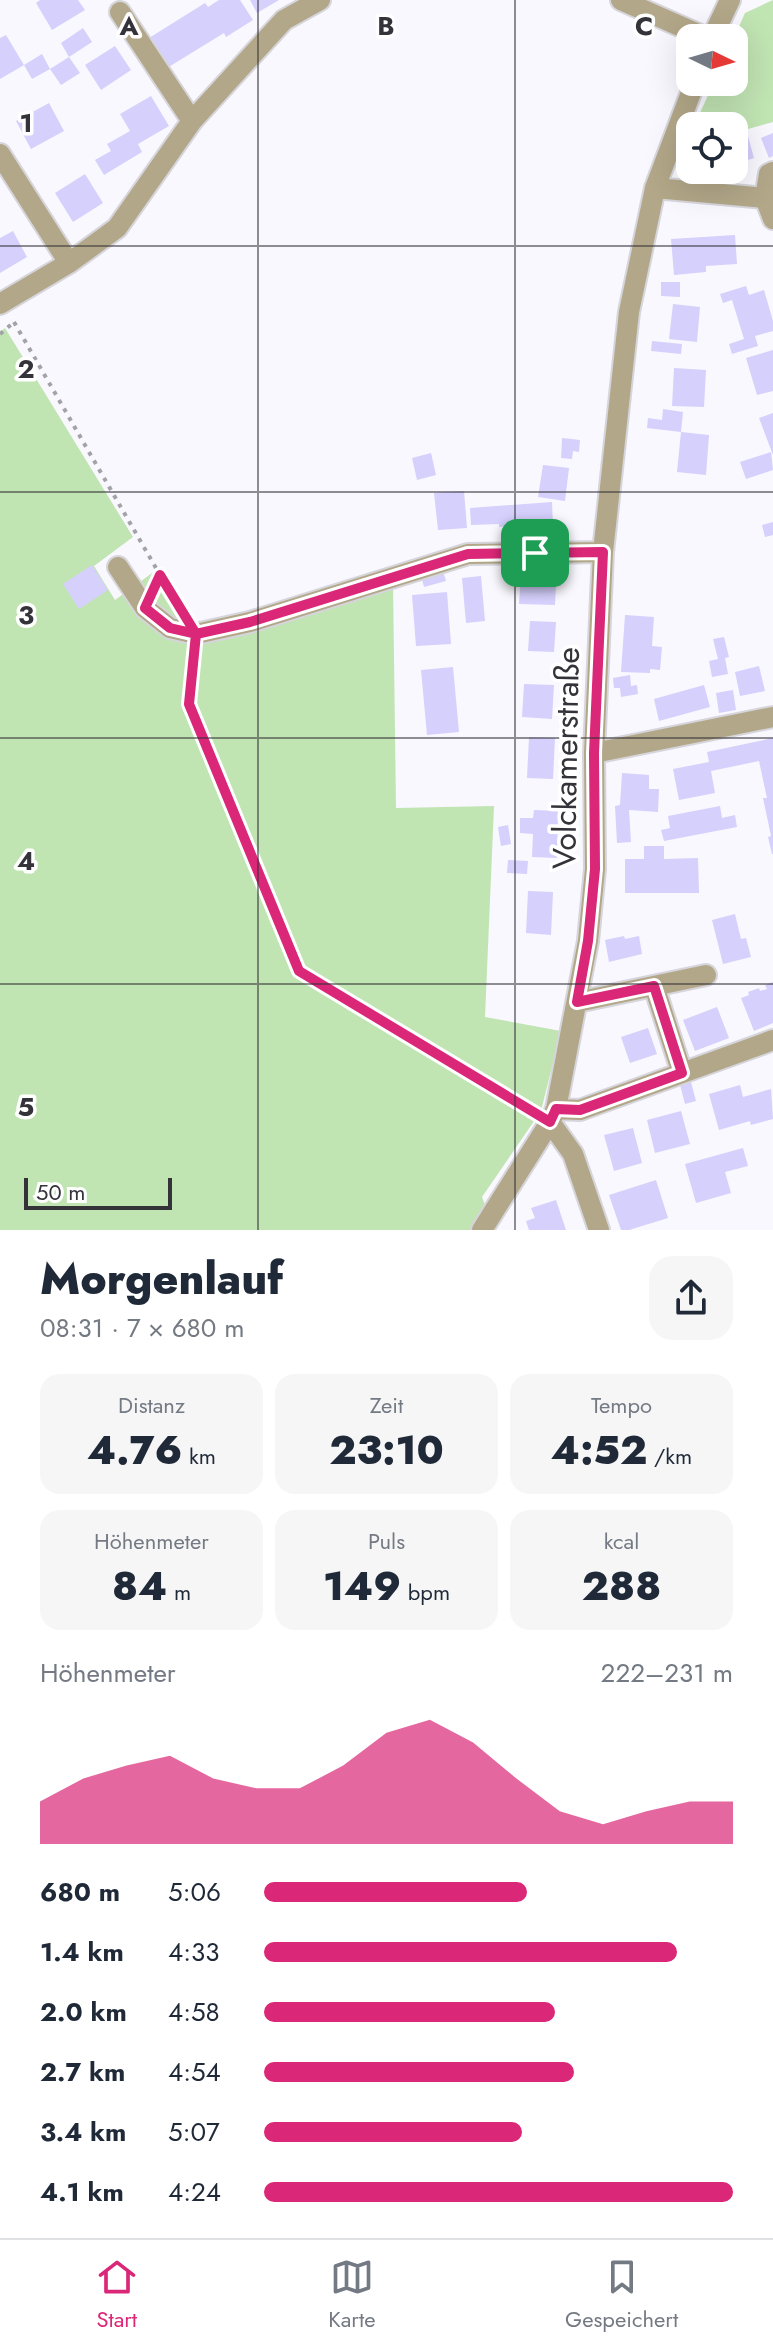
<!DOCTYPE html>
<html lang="de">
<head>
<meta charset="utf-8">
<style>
	body { margin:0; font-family:Jost,sans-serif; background:#f6f6f7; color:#1f2937; height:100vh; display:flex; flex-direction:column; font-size:30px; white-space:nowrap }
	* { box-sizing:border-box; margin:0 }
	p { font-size:26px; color:#747a83 }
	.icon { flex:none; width:44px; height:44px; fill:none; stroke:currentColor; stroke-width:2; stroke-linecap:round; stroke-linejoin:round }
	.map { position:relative; height:1230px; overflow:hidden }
	.drawer { display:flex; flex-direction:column; background:#fff; flex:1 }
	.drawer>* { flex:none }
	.needle { width:52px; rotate:95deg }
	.controls { position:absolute; left:676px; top:24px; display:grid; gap:16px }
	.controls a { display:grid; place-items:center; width:72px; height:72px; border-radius:16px; background:#fff; box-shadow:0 8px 32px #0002; font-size:40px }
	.scale { position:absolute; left:24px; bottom:20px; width:148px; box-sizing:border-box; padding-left:8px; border:4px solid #343339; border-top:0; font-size:22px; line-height:28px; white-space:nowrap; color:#343339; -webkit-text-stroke:6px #fff; paint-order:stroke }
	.pin { position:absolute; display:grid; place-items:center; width:68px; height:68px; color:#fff; margin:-34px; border-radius:16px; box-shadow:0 4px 12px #0006 }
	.round { display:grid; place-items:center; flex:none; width:84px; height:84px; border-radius:24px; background:#f6f6f7 }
	.headline { display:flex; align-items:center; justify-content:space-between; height:136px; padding:0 40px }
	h1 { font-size:44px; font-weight:800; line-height:60px }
	.metrics { display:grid; grid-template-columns:repeat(3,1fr); gap:12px; height:136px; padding:8px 40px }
	.metrics div { display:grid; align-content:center; border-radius:20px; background:#f6f6f7; text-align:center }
	.metrics b { font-size:40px; font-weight:800 }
	.metrics small { font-size:22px; font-weight:400 }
	.metrics p { font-size:22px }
	.chart { height:224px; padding:16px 40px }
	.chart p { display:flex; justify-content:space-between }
	.chart svg { width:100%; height:144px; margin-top:8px; fill:#db2777; opacity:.7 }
	ul { padding:0 40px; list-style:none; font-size:26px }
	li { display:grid; grid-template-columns:128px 96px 1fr; align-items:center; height:60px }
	li i { height:20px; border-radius:10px; background:#db2777 }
	.tab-bar { display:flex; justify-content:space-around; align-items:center; height:112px; border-top:2px solid #e0e1e3; background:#fff; font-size:22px; color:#747a83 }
	.tab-bar a { display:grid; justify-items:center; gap:4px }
	.tab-bar .current { color:#db2777 }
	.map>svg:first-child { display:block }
</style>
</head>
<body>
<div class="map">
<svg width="773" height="1230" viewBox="0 0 773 1230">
	<rect width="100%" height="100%" fill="#f9f8fe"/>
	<path fill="#c1e4b3" d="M773 0V122L734 133V126H694L714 82H734V38L745 13Z
		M5 328 133 537 94 566 115 600 159 568 204 641 393 583 396 808 494 806 485 1017 561 1031 541 1111 482 1197 495 1230H0V332Z"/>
	<path fill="#d5d0fc" d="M40 0H78L85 10 52 30 36 3Z
		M219 0H240L253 20 226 37 224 33 167 68 149 38 205 3 208 7Z
		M250 0H279L257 13Z
		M83 28 92 42 69 57 61 43Z
		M6 35 24 65 42 54 50 69 32 79 24 65 0 79V38Z
		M115 46 131 70 101 90 85 65Z
		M69 57 80 73 61 85 50 69Z
		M151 96 169 126 138 144 142 152 104 175 95 160 111 151 107 144 130 131 120 114Z
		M49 103 64 131 31 149 16 121Z
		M773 133V156L769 158 761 138Z
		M748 136 754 158 742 162 736 139Z
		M700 170H733L730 182 698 176Z
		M85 174 103 203 73 222 55 193Z
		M13 231 27 257 0 273V238Z
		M735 235 737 264 706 266V272L674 275 671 239Z
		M661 282H680V297L661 296Z
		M746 286 749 295 764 290 773 321V331L755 336 758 346 732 354 729 344 744 339 732 300 723 303 720 294Z
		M673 304 700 307 697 342 669 339Z
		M652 341 682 344 681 354 651 351Z
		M773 350V391L757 395 746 358Z
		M674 368 706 370 704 407 672 406Z
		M663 409 683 412 681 432 647 428 648 418 662 420Z
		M773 413V455L759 418Z
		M681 432 709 435 706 475 677 472Z
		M562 438 580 440 579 452 573 451 572 459 561 458Z
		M771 452 773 470 746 479 740 462Z
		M431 453 436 475 417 480 412 458Z
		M543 465 569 468 565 501 538 497Z
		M464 491 467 528 438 530 434 493Z
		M552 502 553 524 499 527V524L471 525 470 508Z
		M773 522V535L765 537 762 525Z
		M525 564 562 566 561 586 556 585 555 605 519 604 521 573H525Z
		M92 565 108 590 79 609 63 584Z
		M443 571 446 581 424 587 421 576Z
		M481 576 485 621 466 623 462 578Z
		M447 592 451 644 416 646 412 595Z
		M625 615 654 617 652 646 662 647 660 670 650 669V673L621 672Z
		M530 621 556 622 554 652 528 651Z
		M724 637 729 657 725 658 728 674 712 677 709 661 718 659 713 639Z
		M759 666 765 691 740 696 735 672Z
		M453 667 459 732 427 735 421 670Z
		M630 675 631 686 637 685 638 694 621 697 620 688H614L613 678Z
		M524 684 554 685 552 719 522 717Z
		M704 685 710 707 659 721 654 699Z
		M733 690 736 710 719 713 716 693Z
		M529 737 555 738 553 779 527 778Z
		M773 738V854H772L768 837 771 836 763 798H767L759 761 711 771 715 793 679 800 673 769 709 762 707 752Z
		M622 773 649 775V789H659L658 812 629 810 631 842 617 843 615 806 620 805Z
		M720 806 722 818 735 815 737 827 664 841 661 830 670 828 668 816Z
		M534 810 558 811 557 858 532 857 533 834 520 833V818H533Z
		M508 825 511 844 501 846 498 827Z
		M644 846H664V859L698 858 699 893H625V859H644Z
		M508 860 528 861 527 874 507 873Z
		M528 891 553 892 551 935 526 933Z
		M735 914 741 939 746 938 751 957 723 964 712 920Z
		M624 936 625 939 639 936 642 954 609 962 605 940Z
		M773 982V1023L754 1031 741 998 749 995 748 992 759 988 760 991 767 989 765 985Z
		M717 1007 729 1038 695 1051 683 1020Z
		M648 1028 657 1054 630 1063 621 1037Z
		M691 1082 696 1101 685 1104 680 1085Z
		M740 1085 743 1097 771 1089 773 1119 751 1125 750 1121 719 1130 709 1094Z
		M681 1111 690 1144 655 1153 647 1120Z
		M633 1128 642 1163 614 1171 604 1135Z
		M743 1148 748 1166 725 1172 731 1193 696 1203 685 1164Z
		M656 1180 668 1218 629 1230H621L609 1195Z
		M556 1200 566 1230H529L526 1221 535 1218 531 1208Z"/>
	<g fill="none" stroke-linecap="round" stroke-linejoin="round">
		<defs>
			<path id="minor" d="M621 0 707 38
				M120 12 192 121
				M712 38 730 0
				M0 154 69 263
				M655 188 765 198 773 219
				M765 198 769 174 773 172
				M0 304 69 263 117 228 192 121 284 20 320 0
				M118 567 145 608 170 628 196 634 250 622 468 554 603 552
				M594 753 773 717
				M654 986 682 1073
				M577 1002 706 975
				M556 1109 580 1110 773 1040
				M550 1122 573 1154 599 1230
				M482 1230 550 1122 556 1109 588 941 595 869 594 753 603 552 629 312 655 188 695 82"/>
		</defs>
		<use href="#minor" stroke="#d6d5db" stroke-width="24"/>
		<path stroke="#a3a2a8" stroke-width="4" stroke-dasharray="4 6" stroke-linecap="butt" d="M14 322 160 575 154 588
			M0 334 13 323
			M160 575 181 611
			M194 652 189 704 299 971 534 1113"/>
		<use href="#minor" stroke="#b2a788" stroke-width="20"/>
	</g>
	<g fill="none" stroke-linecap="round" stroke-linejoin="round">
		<defs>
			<path id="route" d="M535 553 468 554 250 622 196 634 160 575 145 608 170 628 196 634 189 704 299 971 550 1122 556 1109 580 1110 682 1073 654 986 577 1002 588 941 595 869 594 753 603 552 535 553"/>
		</defs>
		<use href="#route" stroke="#fff" stroke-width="16"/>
		<use href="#route" stroke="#db2777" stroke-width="10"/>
	</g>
	<path fill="none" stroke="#343339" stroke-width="2" stroke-opacity="0.55" d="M258 0V1230M515 0V1230M0 246H773M0 492H773M0 738H773M0 984H773"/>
	<g text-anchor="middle" stroke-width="7" stroke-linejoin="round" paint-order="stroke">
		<g font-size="32" fill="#343339" stroke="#fff">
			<text transform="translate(566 758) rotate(-89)" y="11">Volckamerstraße</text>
		</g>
	</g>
	<g font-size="26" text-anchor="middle" font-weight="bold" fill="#343339" stroke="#fff" stroke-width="7" stroke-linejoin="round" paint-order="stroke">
		<text x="129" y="35">A</text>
		<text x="386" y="35">B</text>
		<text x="644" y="35">C</text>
		<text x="26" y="132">1</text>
		<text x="26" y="378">2</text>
		<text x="26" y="624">3</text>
		<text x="26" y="870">4</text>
		<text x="26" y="1116">5</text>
	</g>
</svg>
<div class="controls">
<a><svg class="needle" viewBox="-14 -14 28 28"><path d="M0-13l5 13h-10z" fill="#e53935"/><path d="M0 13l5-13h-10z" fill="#747a83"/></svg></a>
<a><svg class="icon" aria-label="locate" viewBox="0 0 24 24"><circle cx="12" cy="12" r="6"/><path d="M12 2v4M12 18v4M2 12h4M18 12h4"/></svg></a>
</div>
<div class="scale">50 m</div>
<div class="pin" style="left:535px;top:553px;background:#1e9e55"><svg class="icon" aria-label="arrive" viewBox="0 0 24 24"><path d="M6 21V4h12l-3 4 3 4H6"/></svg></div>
</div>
<section class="drawer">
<div class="headline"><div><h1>Morgenlauf</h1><p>08:31 · 7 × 680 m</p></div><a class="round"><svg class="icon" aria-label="share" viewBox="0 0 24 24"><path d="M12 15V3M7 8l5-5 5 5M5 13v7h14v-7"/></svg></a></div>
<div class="metrics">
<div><p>Distanz</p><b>4.76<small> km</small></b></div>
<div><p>Zeit</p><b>23:10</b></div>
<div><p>Tempo</p><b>4:52<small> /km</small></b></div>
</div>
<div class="metrics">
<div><p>Höhenmeter</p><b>84<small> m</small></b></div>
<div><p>Puls</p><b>149<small> bpm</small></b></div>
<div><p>kcal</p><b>288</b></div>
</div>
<div class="chart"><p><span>Höhenmeter</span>222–231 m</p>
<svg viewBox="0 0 160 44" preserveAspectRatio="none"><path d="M0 44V31L10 24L20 20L30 17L40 24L50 27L60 27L70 20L80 10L90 6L100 13L110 24L120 34L130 38L140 34L150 31L160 31V44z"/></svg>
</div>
<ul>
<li><b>680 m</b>5:06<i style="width:56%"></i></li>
<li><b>1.4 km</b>4:33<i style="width:88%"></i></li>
<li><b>2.0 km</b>4:58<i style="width:62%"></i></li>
<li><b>2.7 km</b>4:54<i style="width:66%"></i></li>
<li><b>3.4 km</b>5:07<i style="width:55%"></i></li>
<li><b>4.1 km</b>4:24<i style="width:100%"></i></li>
</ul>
</section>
<nav class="tab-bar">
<a class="current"><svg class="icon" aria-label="home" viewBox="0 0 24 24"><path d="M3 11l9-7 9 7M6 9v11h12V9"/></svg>Start</a>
<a><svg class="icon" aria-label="map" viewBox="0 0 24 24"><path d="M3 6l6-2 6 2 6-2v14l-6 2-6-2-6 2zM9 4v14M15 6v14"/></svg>Karte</a>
<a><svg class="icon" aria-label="saved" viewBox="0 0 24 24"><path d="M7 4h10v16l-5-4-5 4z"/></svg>Gespeichert</a>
</nav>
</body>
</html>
